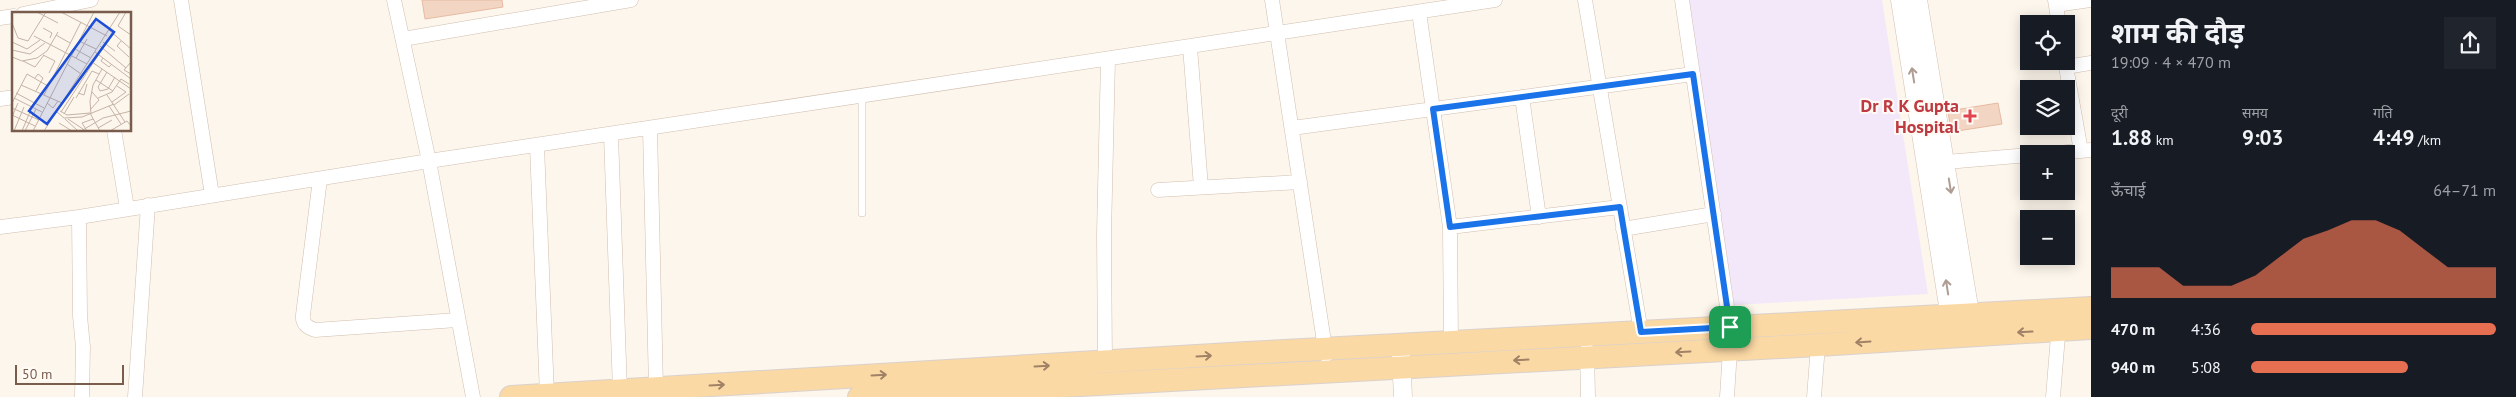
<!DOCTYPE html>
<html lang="hi">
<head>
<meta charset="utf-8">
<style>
	body { margin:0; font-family:"PT Sans","Noto Sans Devanagari",sans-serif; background:#20242c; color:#f1f3f6; height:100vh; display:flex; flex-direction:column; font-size:19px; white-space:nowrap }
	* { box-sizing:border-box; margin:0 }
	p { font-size:16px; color:#9ea1a6 }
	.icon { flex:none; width:28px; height:28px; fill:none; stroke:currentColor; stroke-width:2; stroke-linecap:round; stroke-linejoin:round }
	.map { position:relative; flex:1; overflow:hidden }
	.details { display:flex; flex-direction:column; background:#171b24; width:425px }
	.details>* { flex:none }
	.fabs { position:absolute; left:2020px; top:15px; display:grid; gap:10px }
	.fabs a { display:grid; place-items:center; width:55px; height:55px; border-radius:0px; background:#171b24; box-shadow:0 2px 12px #0003; font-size:25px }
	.scale { position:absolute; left:15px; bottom:12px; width:109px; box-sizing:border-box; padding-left:5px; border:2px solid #7a5c4d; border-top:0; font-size:14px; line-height:18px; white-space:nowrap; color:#7a5c4d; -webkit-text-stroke:4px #fffaf3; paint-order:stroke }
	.pin { position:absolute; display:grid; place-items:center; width:42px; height:42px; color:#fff; margin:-21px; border-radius:10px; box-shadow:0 2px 8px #0006 }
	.round { display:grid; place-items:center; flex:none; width:52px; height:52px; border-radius:0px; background:#20242c }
	.overview { display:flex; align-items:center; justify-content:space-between; height:85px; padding:0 20px }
	h1 { font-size:28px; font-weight:700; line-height:38px }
	.metrics { display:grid; grid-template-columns:repeat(3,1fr); gap:8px; height:85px; padding:5px 20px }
	.metrics div { display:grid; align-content:center }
	.metrics b { font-size:21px; font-weight:700 }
	.metrics small { font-size:14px; font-weight:400 }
	.metrics p { font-size:14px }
	.chart { height:140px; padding:10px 20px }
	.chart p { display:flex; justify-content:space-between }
	.chart svg { width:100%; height:90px; margin-top:5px; fill:#e76f51; opacity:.7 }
	ul { padding:0 20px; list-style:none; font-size:16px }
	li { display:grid; grid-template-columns:80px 60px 1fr; align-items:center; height:38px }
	li i { height:12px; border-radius:6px; background:#e76f51 }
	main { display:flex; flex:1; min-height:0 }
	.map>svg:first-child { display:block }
</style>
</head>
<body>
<main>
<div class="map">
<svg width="2091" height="397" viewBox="0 0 2091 397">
	<rect width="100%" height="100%" fill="#fdf6ec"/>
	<path fill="#f3e8fa" d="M1687 0H1882L1928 294 1734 305Z"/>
	<path fill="#f3d5c3" stroke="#e6bba3" d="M422 0H502L503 7 425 19Z
		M1998 103 2002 124 1951 132 1948 111Z"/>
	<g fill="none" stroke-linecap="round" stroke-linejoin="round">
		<defs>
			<path id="service" d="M862 96V213"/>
			<path id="minor" d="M181 0 212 195
				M394 0 429 161 473 397
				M1272 0 1326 355
				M1585 0 1641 332
				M1682 0 1730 327
				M2055 0 2059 24
				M2056 5 2091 0
				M1419 12 1450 227 1451 342
				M23 14 91 0
				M0 18 14 16
				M403 39 631 0
				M1190 47 1201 187
				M2065 61 2081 151
				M2066 67 2091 63
				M1522 97 1539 217
				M0 99 14 97
				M1292 128 1693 74
				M650 129 656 388
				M114 130 127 208
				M611 135 620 391
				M537 146 547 395
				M2046 154 2091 150
				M1946 162 2029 155
				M320 179 303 315C302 324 307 327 315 330L457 320
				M1158 190 1300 182
				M79 217 80 316 83 347 82 397
				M0 227 79 217 429 161 1495 0
				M1450 227 1620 207
				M1623 229 1714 214
				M1587 350 1588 397
				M1105 362 1104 234 1108 59
				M135 397 148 205
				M1727 397 1730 350
				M1814 397 1818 345
				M2053 397 2059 323"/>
			<path id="tertiary" d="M1401 355 1403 397"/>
			<path id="secondary" d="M1901 0 1953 331
				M1917 0 1972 331"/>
			<path id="primary" d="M511 397 1247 353 2091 308
				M859 397 1818 345 2091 328"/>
		</defs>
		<use href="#service" stroke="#d1beb0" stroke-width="8"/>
		<use href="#minor" stroke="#d1beb0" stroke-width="15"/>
		<use href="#tertiary" stroke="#d1beb0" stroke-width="19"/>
		<use href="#secondary" stroke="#d6c0b0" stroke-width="21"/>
		<use href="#primary" stroke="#dad1cd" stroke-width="24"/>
		<use href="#service" stroke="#fff" stroke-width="7"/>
		<use href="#minor" stroke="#fff" stroke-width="14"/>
		<use href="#tertiary" stroke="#fff" stroke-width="18"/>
		<use href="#secondary" stroke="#fff" stroke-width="20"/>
		<use href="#primary" stroke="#fbd9a5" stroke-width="22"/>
	</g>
	<defs><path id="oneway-shaft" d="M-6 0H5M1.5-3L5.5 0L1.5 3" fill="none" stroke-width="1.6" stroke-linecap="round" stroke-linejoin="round" transform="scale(1.25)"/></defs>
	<g stroke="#af9d94">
		<use href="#oneway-shaft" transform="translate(1913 75) rotate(-99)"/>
		<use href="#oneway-shaft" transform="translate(1950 186) rotate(81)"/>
		<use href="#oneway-shaft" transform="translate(1947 287) rotate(-99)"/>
	</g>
	<g stroke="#a18267">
		<use href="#oneway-shaft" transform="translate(2025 332) rotate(177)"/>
		<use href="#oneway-shaft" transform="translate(1863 342) rotate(176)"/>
		<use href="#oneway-shaft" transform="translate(1683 352) rotate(177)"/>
		<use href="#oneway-shaft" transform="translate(1204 356) rotate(-3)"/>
		<use href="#oneway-shaft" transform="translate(1521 360) rotate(177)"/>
		<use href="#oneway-shaft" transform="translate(1042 366) rotate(-3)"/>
		<use href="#oneway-shaft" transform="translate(879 375) rotate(-3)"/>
		<use href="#oneway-shaft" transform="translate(717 385) rotate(-3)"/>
	</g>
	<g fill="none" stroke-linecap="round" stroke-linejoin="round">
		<defs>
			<path id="route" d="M1693 74 1730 327 1641 332 1620 207 1450 227 1433 109Z"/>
		</defs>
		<use href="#route" stroke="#fff" stroke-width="10"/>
		<use href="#route" stroke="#1a73e8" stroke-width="6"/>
	</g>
	<path fill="#e0444e" stroke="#fffaf3" stroke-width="2" d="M1967.5 108.5h5v5h5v5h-5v5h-5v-5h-5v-5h5z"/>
	<g text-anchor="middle" stroke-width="4" stroke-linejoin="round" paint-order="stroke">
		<g font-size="18" font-weight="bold" fill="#be3a42" stroke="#fffaf3" text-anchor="end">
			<text x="1959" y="112">Dr R K Gupta<tspan x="1959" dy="21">Hospital</tspan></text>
		</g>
	</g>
	<g transform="translate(12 12)">
		<rect width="119" height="119" fill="#fdf6ec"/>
		<path fill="none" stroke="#c5b3a7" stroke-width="1" d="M25 0 46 11M49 0 95 24M114 0 106 14 119 23M0 11 6 26 16 29 34 0M31 16 40 21 38 26M97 18 119 37M44 23 58 31M22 24 75 52M67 29 84 37M109 29 105 34 117 45M0 30 15 37 28 28M91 30 103 39M88 34 114 56M63 37 79 46M0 38 18 42 33 31M83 40 119 67M31 43 43 49 37 61M0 45 10 49 25 46 35 39 46 20M64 46 75 27M91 46 89 49 97 55 100 52M11 49 23 55 32 43M80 50 119 77M119 50 112 58 119 62M55 52 69 62M95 60 86 75 88 79 96 77 103 65M23 66 26 62 31 66 24 79M84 68 101 79M9 73 50 91M4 81 32 96M66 81 72 83 75 72M32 83 69 10M95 83 113 110M2 86 30 100M64 86 80 59 87 62M86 86 100 80 109 67 117 72M100 90 114 80 105 74M0 91 15 62 36 74M35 91 41 96 46 89M102 93 117 82M97 94 109 112M0 96 27 108M78 98 87 88 80 80M48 99 55 103 78 101M45 100 52 106 70 105 102 92M49 100 87 42M52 102 62 85M0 103 23 114M0 105 6 91M53 107 66 119M56 107 71 117M47 111 60 119M86 116 100 108M2 119 12 95M10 119 20 95M13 119 24 97M21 119 82 0M32 119 108 0M69 119 91 106 119 99M75 119 70 111 81 107M88 119 79 103 78 89 81 73 90 57M98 119 115 109 119 114"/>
		<path fill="#1d4ed8" fill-opacity="0.15" stroke="#1d4ed8" stroke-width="2.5" d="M84 7 102 20 35 112 17 99Z"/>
		<rect width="119" height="119" fill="none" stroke="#7a5c4d" stroke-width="2.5"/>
	</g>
</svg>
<div class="fabs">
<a><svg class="icon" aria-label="locate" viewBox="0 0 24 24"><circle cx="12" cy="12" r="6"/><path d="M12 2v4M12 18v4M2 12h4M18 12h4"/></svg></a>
<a><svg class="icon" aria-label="layers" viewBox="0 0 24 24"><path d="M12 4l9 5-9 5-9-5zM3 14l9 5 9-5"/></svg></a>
<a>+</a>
<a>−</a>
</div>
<div class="scale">50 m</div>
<div class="pin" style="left:1730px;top:327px;background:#1e9e55"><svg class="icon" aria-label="arrive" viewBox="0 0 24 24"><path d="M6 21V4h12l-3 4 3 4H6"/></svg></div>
</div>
<section class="details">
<div class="overview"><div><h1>शाम की दौड़</h1><p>19:09 · 4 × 470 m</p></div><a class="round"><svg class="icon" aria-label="share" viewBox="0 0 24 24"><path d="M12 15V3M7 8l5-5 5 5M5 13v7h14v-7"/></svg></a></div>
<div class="metrics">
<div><p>दूरी</p><b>1.88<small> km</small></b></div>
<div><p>समय</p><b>9:03</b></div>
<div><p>गति</p><b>4:49<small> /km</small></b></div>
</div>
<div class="chart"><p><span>ऊँचाई</span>64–71 m</p>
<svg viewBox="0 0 160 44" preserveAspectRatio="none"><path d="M0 44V29L10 29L20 29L30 38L40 38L50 38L60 33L70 24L80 15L90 11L100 6L110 6L120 11L130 20L140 29L150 29L160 29V44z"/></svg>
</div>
<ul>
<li><b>470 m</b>4:36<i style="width:100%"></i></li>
<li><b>940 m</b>5:08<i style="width:64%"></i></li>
</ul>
</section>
</main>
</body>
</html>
